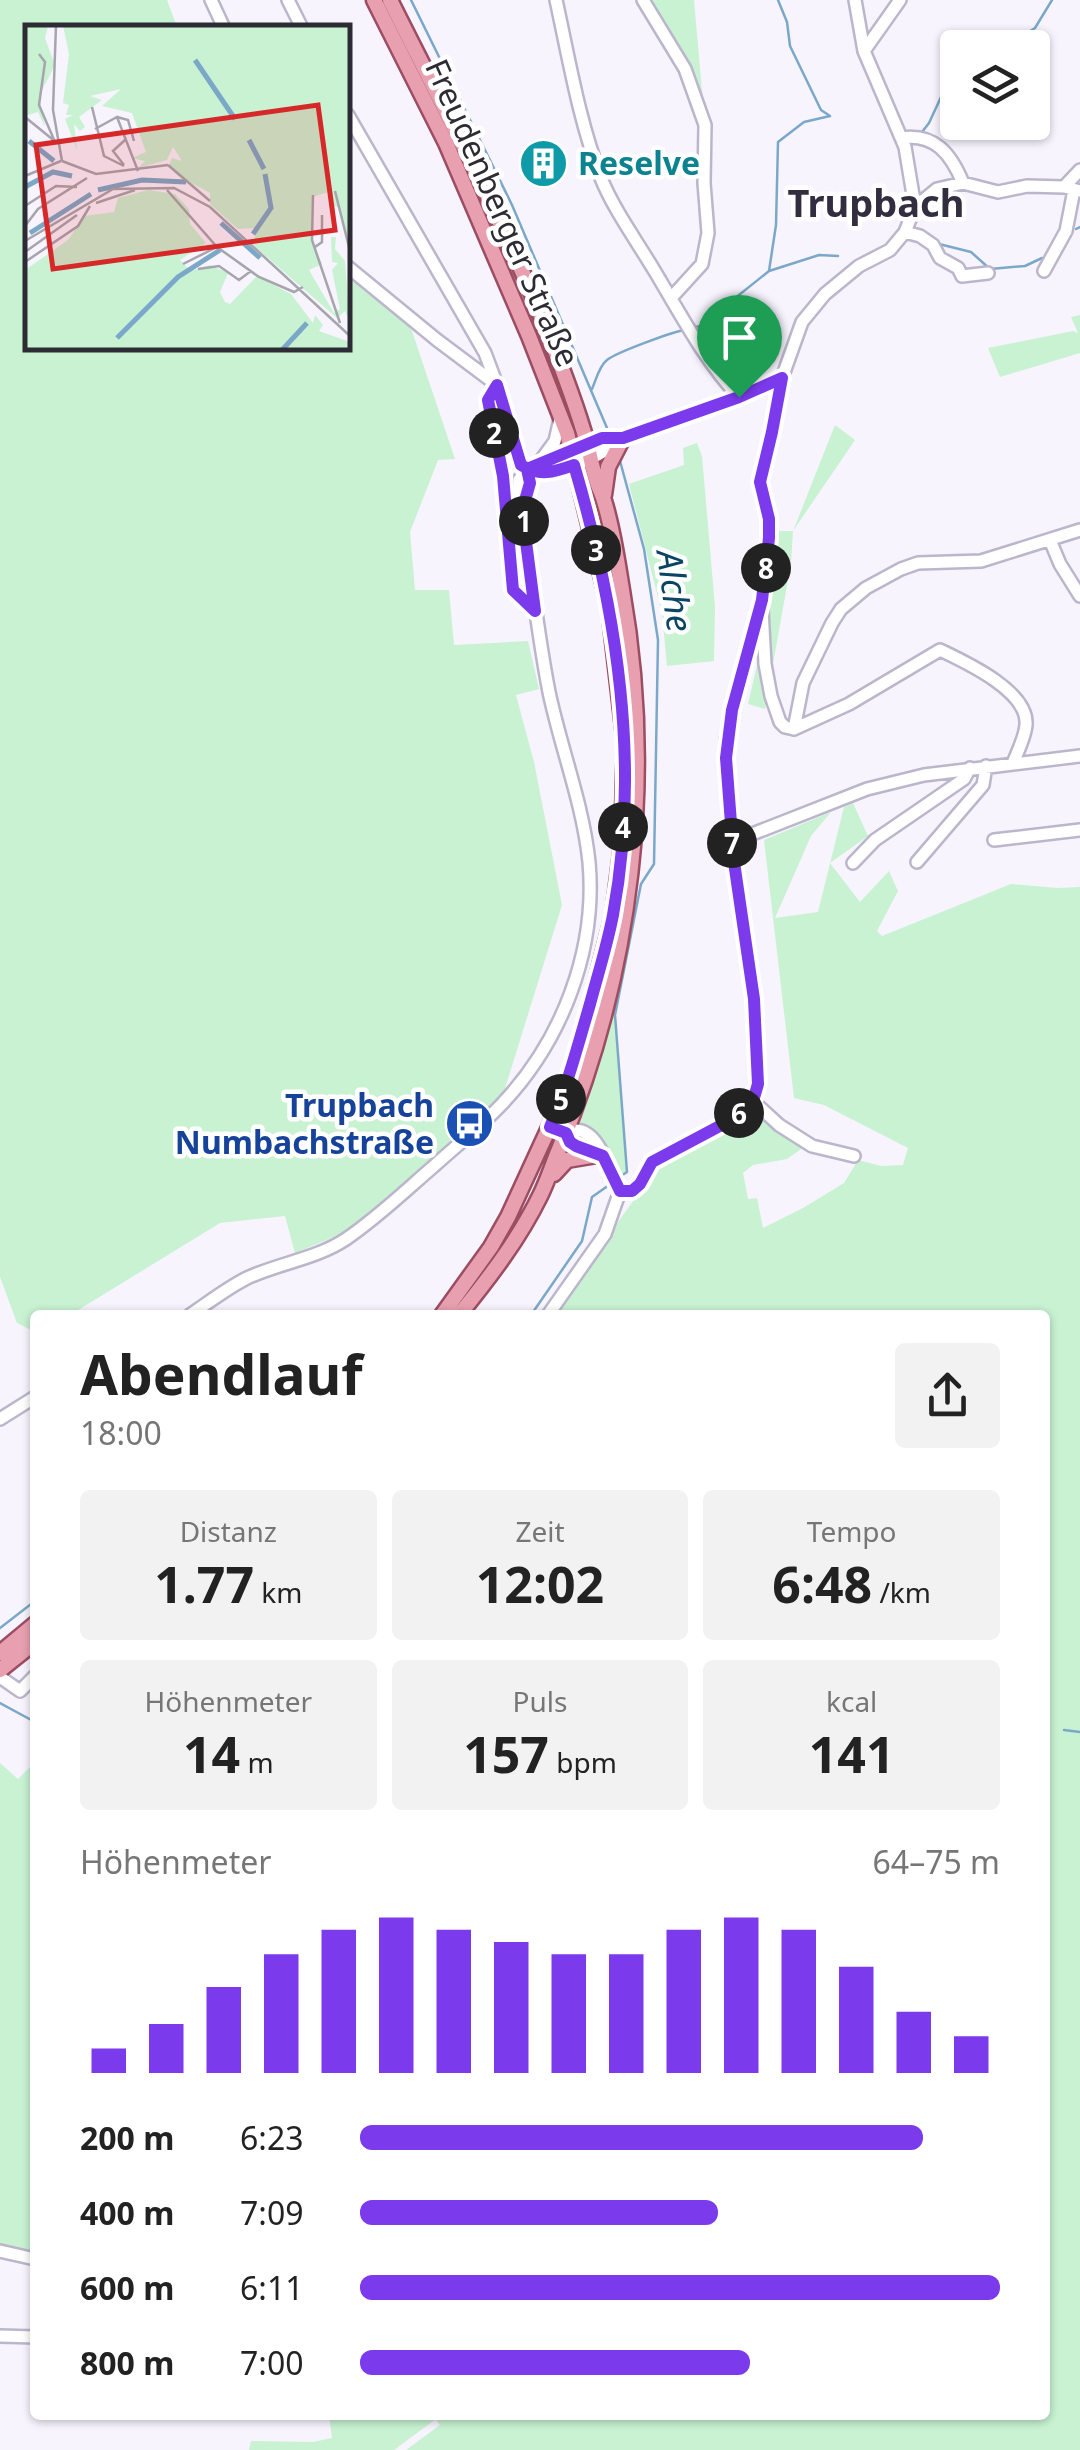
<!DOCTYPE html>
<html lang="de">
<head>
<meta charset="utf-8">
<style>
	body { margin:0; font-family:"Noto Sans",sans-serif; background:#f2f2f2; color:#222; height:100vh; display:flex; flex-direction:column; font-size:38px; white-space:nowrap }
	* { box-sizing:border-box; margin:0 }
	p { font-size:32px; color:#767676 }
	.icon { flex:none; width:55px; height:55px; fill:none; stroke:currentColor; stroke-width:2; stroke-linecap:round; stroke-linejoin:round }
	.map { position:relative; flex:1; overflow:hidden }
	.panel { position:absolute; left:30px; top:1310px; width:1020px; height:1110px; display:flex; flex-direction:column; background:#fff; border-radius:10px; box-shadow:0 2px 8px #0004 }
	.panel>* { flex:none }
	.controls { position:absolute; left:940px; top:30px; display:grid; gap:20px }
	.controls a { display:grid; place-items:center; width:110px; height:110px; border-radius:10px; background:#fff; box-shadow:0 2px 8px #0004; font-size:50px }
	.pin { position:absolute; display:grid; place-items:center; width:85px; height:85px; color:#fff; margin:-102px -42px; border-radius:50% 50% 50% 0; rotate:-45deg; box-shadow:0 0 10px #0007 }
	.pin .icon { rotate:45deg }
	.km { position:absolute; width:50px; height:50px; margin:-25px; border-radius:50%; background:#222; color:#fff; font-size:28px; line-height:50px; text-align:center }
	.round { display:grid; place-items:center; flex:none; width:105px; height:105px; border-radius:10px; background:#f2f2f2 }
	.summary { display:flex; align-items:center; justify-content:space-between; height:170px; padding:0 50px }
	h1 { font-size:55px; font-weight:700; line-height:75px }
	.metrics { display:grid; grid-template-columns:repeat(3,1fr); gap:15px; height:170px; padding:10px 50px }
	.metrics div { display:grid; align-content:center; border-radius:10px; background:#f2f2f2; text-align:center }
	.metrics b { font-size:50px; font-weight:700 }
	.metrics small { font-size:28px; font-weight:400 }
	.metrics p { font-size:28px }
	.chart { height:280px; padding:20px 50px }
	.chart p { display:flex; justify-content:space-between }
	.chart svg { width:100%; height:180px; margin-top:10px; stroke:#7c3aed; stroke-width:6 }
	ul { padding:0 50px; list-style:none; font-size:32px }
	li { display:grid; grid-template-columns:160px 120px 1fr; align-items:center; height:75px }
	li i { height:25px; border-radius:12px; background:#7c3aed }
	.map>svg:first-child { display:block }
</style>
</head>
<body>
<div class="map">
<svg width="1080" height="2450" viewBox="0 0 1080 2450">
	<rect width="100%" height="100%" fill="#f7f4fe"/>
	<path fill="#c8f2d2" d="M0 0H167L177 27 28 28V348H348V276L377 300 392 302 412 331 455 459 438 460 410 532 415 590H449L454 645 528 641 539 689 516 695 534 762 562 905 493 1127 353 1229 295 1253 285 1216 220 1223 70 1315H35V1332L17 1323 0 1277Z
		M643 0H694L705 124 685 69Z
		M1080 315V353L1000 377 988 348 1073 331 1078 333 1071 317Z
		M835 425 855 440 793 531 791 563 765 709 748 704 770 609 772 531H793Z
		M697 443 702 456 715 607 714 661 667 666 662 613 629 484 684 465 683 448Z
		M853 803 868 836 830 863 860 902 889 871 898 891 877 931 882 936 1011 884 1058 888 1080 887V2450H406L440 2425 436 2419 394 2450H249L251 2441 313 2442 332 2438 329 2415H1045V1315H550L658 1167 732 1129 753 1109 804 1147 787 1159 753 1165 743 1173 748 1199 757 1198 763 1228 803 1208 844 1183 858 1160 881 1166 903 1165 908 1148 824 1105 794 1098 764 840 831 812 811 836 775 918 818 912 844 807Z
		M641 884 615 1015 627 1172 614 1182 601 1148 575 1130V1109L590 1064Z
		M35 1762V2253L0 2247V1763L18 1779Z"/>
	<g fill="none" stroke-linecap="round" stroke-linejoin="round">
		<path stroke="#7ba8c8" stroke-width="2.5" d="M411 0 512 205 610 435
			M1003 48 1035 28 1052 0
			M922 132 929 123 941 97 958 76
			M1076 229 1080 227
			M939 244 971 252 990 269 1025 266 1042 258
			M769 271 776 225 778 142 804 122 830 116 821 110 790 46 787 22 778 0
			M692 328 700 326 769 271 819 255 838 256
			M592 389C596 380 599 366 607 360 617 352 670 333 684 330
			M618 1178 627 1172 615 1015 641 884 654 864 658 640 644 549 620 461
			M531 1315 582 1241 592 1197 612 1183
			M0 1628 35 1601
			M0 1703 35 1722
			M1064 1730 1080 1732"/>
		<defs>
			<path id="minor" d="M211 0 224 28
				M288 0 302 28
				M556 0C569 59 579 121 601 178 614 210 636 240 654 270 680 313 704 360 739 397
				M643 0 685 69 705 125 704 183 708 233 702 264 671 298
				M855 0 864 51 905 147 915 207
				M864 51 900 0
				M348 115 485 353 497 385 516 455C521 465 528 473 541 474 563 475 607 452 623 438L743 395 782 378
				M901 138C935 133 951 154 963 183
				M1064 187 1080 170
				M905 232 920 236 933 245 940 258 958 268 962 276 988 273
				M348 267 437 340 497 385
				M1044 271 1066 231 1074 190
				M497 385 488 400 503 476 513 590 535 611
				M539 463 555 441 560 419
				M527 469 602 438H623
				M523 508 531 483 527 469
				M1050 540 1060 564 1080 596
				M762 610 765 664 771 696 780 722 785 727 794 729
				M794 729 803 683 832 623 841 609 866 588 901 569 918 563 981 561 1080 530
				M794 729 849 704 940 650C965 662 1029 691 1026 725 1025 737 1018 751 1013 763
				M994 840 1080 830
				M732 842 867 789 924 775 1080 756
				M917 862 983 785 986 766
				M853 863 875 840 964 779 970 768
				M753 1101 779 1125 812 1146 854 1156
				M566 1133 570 1142 598 1155
				M620 1191H633L640 1184 652 1162 731 1119 753 1101 759 1084 754 999 730 819 726 740 762 600 769 539V519L760 482 772 432 782 378 802 322 825 294 859 266 890 250 905 232 915 207 937 189 963 183 998 192 1027 186 1064 187 1080 191
				M190 1315C208 1303 227 1288 247 1278 279 1263 316 1259 346 1239 377 1218 405 1191 434 1166 456 1146 480 1127 501 1105 562 1041 597 950 589 862 583 804 561 749 549 692 536 625 529 557 519 489V480L527 469
				M548 1315 605 1234 620 1191C609 1174 601 1131 576 1130 570 1130 565 1132 560 1131
				M0 1419 35 1397
				M0 1677 20 1691 35 1676
				M0 2251 35 2259
				M0 2336 35 2337"/>
			<path id="major" d="M374 0 446 143 529 336 567 433 609 607 625 745 622 846 613 916 582 1036 560 1104 508 1217 491 1247 442 1315
				M390 0C444 108 501 216 546 328 561 365 576 404 587 443 590 455 592 467 596 479 598 487 602 493 604 501 613 529 617 560 622 590 655 777 632 972 560 1147 553 1163 548 1180 540 1196 519 1239 489 1278 459 1315
				M604 495 608 467 623 438
				M554 1174 567 1160 597 1155
				M0 1653 35 1624
				M0 1670 35 1642"/>
		</defs>
		<use href="#minor" stroke="#bcb6cc" stroke-width="16"/>
		<use href="#major" stroke="#9d4d62" stroke-width="19"/>
		<use href="#minor" stroke="#fff" stroke-width="11"/>
		<use href="#major" stroke="#e8a0b0" stroke-width="14"/>
	</g>
	<g fill="none" stroke-linecap="round" stroke-linejoin="round">
		<defs>
			<path id="route" d="M739 397 623 438H602L527 469 530 483 522 511 535 611 513 590 503 476 488 400 497 385 521 465C540 477 554 472 574 465 617 611 641 764 613 915 607 946 598 974 590 1004 578 1045 567 1087 550 1127L566 1133 570 1142 576 1146 603 1156 620 1191H632L640 1184 652 1162 731 1120 753 1101 758 1084 754 999 734 862 726 758 732 710 762 600 769 538V519L760 482 772 432 782 378 739 397"/>
		</defs>
		<use href="#route" stroke="#fff" stroke-width="20"/>
		<use href="#route" stroke="#7c3aed" stroke-width="12"/>
	</g>
	<defs>
		<symbol id="building-disc" viewBox="-11 -11 22 22"><circle r="9.5" fill="#0f9aa8" stroke="#fff"/><path d="M-4-6H4V6H1V3H-1V6H-4ZM-2.5-4.3h1.7v1.8h-1.7ZM.8-4.3h1.7v1.8H.8ZM-2.5-1h1.7V.8h-1.7ZM.8-1h1.7V.8H.8Z" fill="#fff"/></symbol>
		<symbol id="bus-disc" viewBox="-11 -11 22 22"><circle r="9.5" fill="#1a4fb4" stroke="#fff"/><path d="M-5-6H5V4H4V6H2V4H-2V6H-4V4H-5ZM-3.5-4V0h7V-4ZM-3.5 1.2v1.5H-2V1.2ZM2 1.2v1.5H3.5V1.2Z" fill="#fff"/></symbol>
	</defs>
	<g fill-rule="evenodd">
		<use href="#building-disc" x="516" y="136" width="55" height="55"/>
		<use href="#bus-disc" x="442" y="1096" width="55" height="55"/>
	</g>
	<g text-anchor="middle" stroke-width="9" stroke-linejoin="round" paint-order="stroke">
		<g font-size="32" font-weight="bold" fill="#0d838f" stroke="#fff" text-anchor="start">
			<text x="578" y="175">Reselve</text>
		</g>
		<g font-size="32" fill="#2d2b33" stroke="#fff">
			<text transform="translate(502 213) rotate(66)" y="11">Freudenberger Straße</text>
		</g>
		<g font-size="32" font-weight="bold" fill="#164399" stroke="#fff" text-anchor="end">
			<text x="434" y="1117">Trupbach<tspan x="434" dy="37">Numbachstraße</tspan></text>
		</g>
		<g font-size="35" font-style="italic" fill="#0b4464" stroke="#fff">
			<text transform="translate(674 591) rotate(82)" y="12">Alche</text>
		</g>
		<g font-size="38" font-weight="bold" fill="#322d3f" stroke="#fff">
			<text x="876" y="217">Trupbach</text>
		</g>
	</g>
	<g transform="translate(25 25)">
		<rect width="325" height="325" fill="#f7f4fe"/>
		<path d="M0 0 23 1 20 13 30 40 14 71 20 102 13 87 0 91ZM38 0H325V226L314 182 306 181 303 167 287 172 286 215 297 239 284 245 309 288 315 284 307 245 313 238 307 237 306 212H311L310 224 320 236 325 298 320 286 312 293 228 220 232 203 213 204 185 179V168L152 150 144 140 147 133 157 136 148 122 142 135 113 143 120 136 107 133 121 127 107 88 77 81 96 64 65 71 77 75 54 92 60 102 55 106 49 99 52 125 40 94 48 90H41L44 80 38 78 44 29ZM123 165 150 169 164 184 165 199 181 218 155 235 166 246 185 240 203 248 195 267 200 277 205 279 232 251 266 269 288 298 290 290 298 300 294 306 325 317V325H0V245L43 215 60 191 89 187 93 173Z" fill="#c8f2d2"/>
		<path fill="none" stroke="#7ba8c8" stroke-width="5" d="M170 35 210 94M224 115 239 144M4 116 29 136M0 162 28 147 47 151M73 165 117 155 161 157M196 198 235 233M5 208 66 169M228 209 246 183 240 149M92 313 153 252 195 225M257 325 282 298"/>
		<path fill="none" stroke="#a6a4ad" stroke-width="2.5" d="M31 0 28 85 37 136M14 29 20 37 14 80 30 117M67 82 79 131 99 141M0 92 32 118M92 92 103 95 109 116M70 104 92 92 113 146M37 136 71 149 143 140M99 140 88 126 100 115M143 140 185 176M0 151 36 136M142 165 192 222 234 252 269 267 278 262M310 166 325 226M288 170 287 215 315 298M71 178 110 165M0 181 31 161 52 162M0 201 13 184 62 153M0 216 88 164 149 163 185 182 325 311M290 222 297 217V190M0 227 52 190M0 237 53 201 65 181M158 239 192 222M173 244 194 241 214 255 226 246"/>
		<path fill="#d62828" fill-opacity="0.15" stroke="#d62828" stroke-width="5" d="M293 80 310 205 28 244 11 120Z"/>
		<rect width="325" height="325" fill="none" stroke="#2d2b33" stroke-width="5"/>
	</g>
</svg>
<div class="controls">
<a><svg class="icon" aria-label="layers" viewBox="0 0 24 24"><path d="M12 4l9 5-9 5-9-5zM3 14l9 5 9-5"/></svg></a>
</div>
<div class="pin" style="left:739px;top:397px;background:#1e9e55"><svg class="icon" aria-label="arrive" viewBox="0 0 24 24"><path d="M6 21V4h12l-3 4 3 4H6"/></svg></div>
<b class="km" style="left:524px;top:521px">1</b>
<b class="km" style="left:494px;top:433px">2</b>
<b class="km" style="left:596px;top:550px">3</b>
<b class="km" style="left:623px;top:827px">4</b>
<b class="km" style="left:561px;top:1099px">5</b>
<b class="km" style="left:739px;top:1113px">6</b>
<b class="km" style="left:732px;top:843px">7</b>
<b class="km" style="left:766px;top:568px">8</b>
<section class="panel">
<div class="summary"><div><h1>Abendlauf</h1><p>18:00</p></div><a class="round"><svg class="icon" aria-label="share" viewBox="0 0 24 24"><path d="M12 15V3M7 8l5-5 5 5M5 13v7h14v-7"/></svg></a></div>
<div class="metrics">
<div><p>Distanz</p><b>1.77<small> km</small></b></div>
<div><p>Zeit</p><b>12:02</b></div>
<div><p>Tempo</p><b>6:48<small> /km</small></b></div>
</div>
<div class="metrics">
<div><p>Höhenmeter</p><b>14<small> m</small></b></div>
<div><p>Puls</p><b>157<small> bpm</small></b></div>
<div><p>kcal</p><b>141</b></div>
</div>
<div class="chart"><p><span>Höhenmeter</span>64–75 m</p>
<svg viewBox="0 0 160 44" preserveAspectRatio="none"><path d="M5 44V38M15 44V32M25 44V23M35 44V15M45 44V9M55 44V6M65 44V9M75 44V12M85 44V15M95 44V15M105 44V9M115 44V6M125 44V9M135 44V18M145 44V29M155 44V35"/></svg>
</div>
<ul>
<li><b>200 m</b>6:23<i style="width:88%"></i></li>
<li><b>400 m</b>7:09<i style="width:56%"></i></li>
<li><b>600 m</b>6:11<i style="width:100%"></i></li>
<li><b>800 m</b>7:00<i style="width:61%"></i></li>
</ul>
</section>
</div>
</body>
</html>
